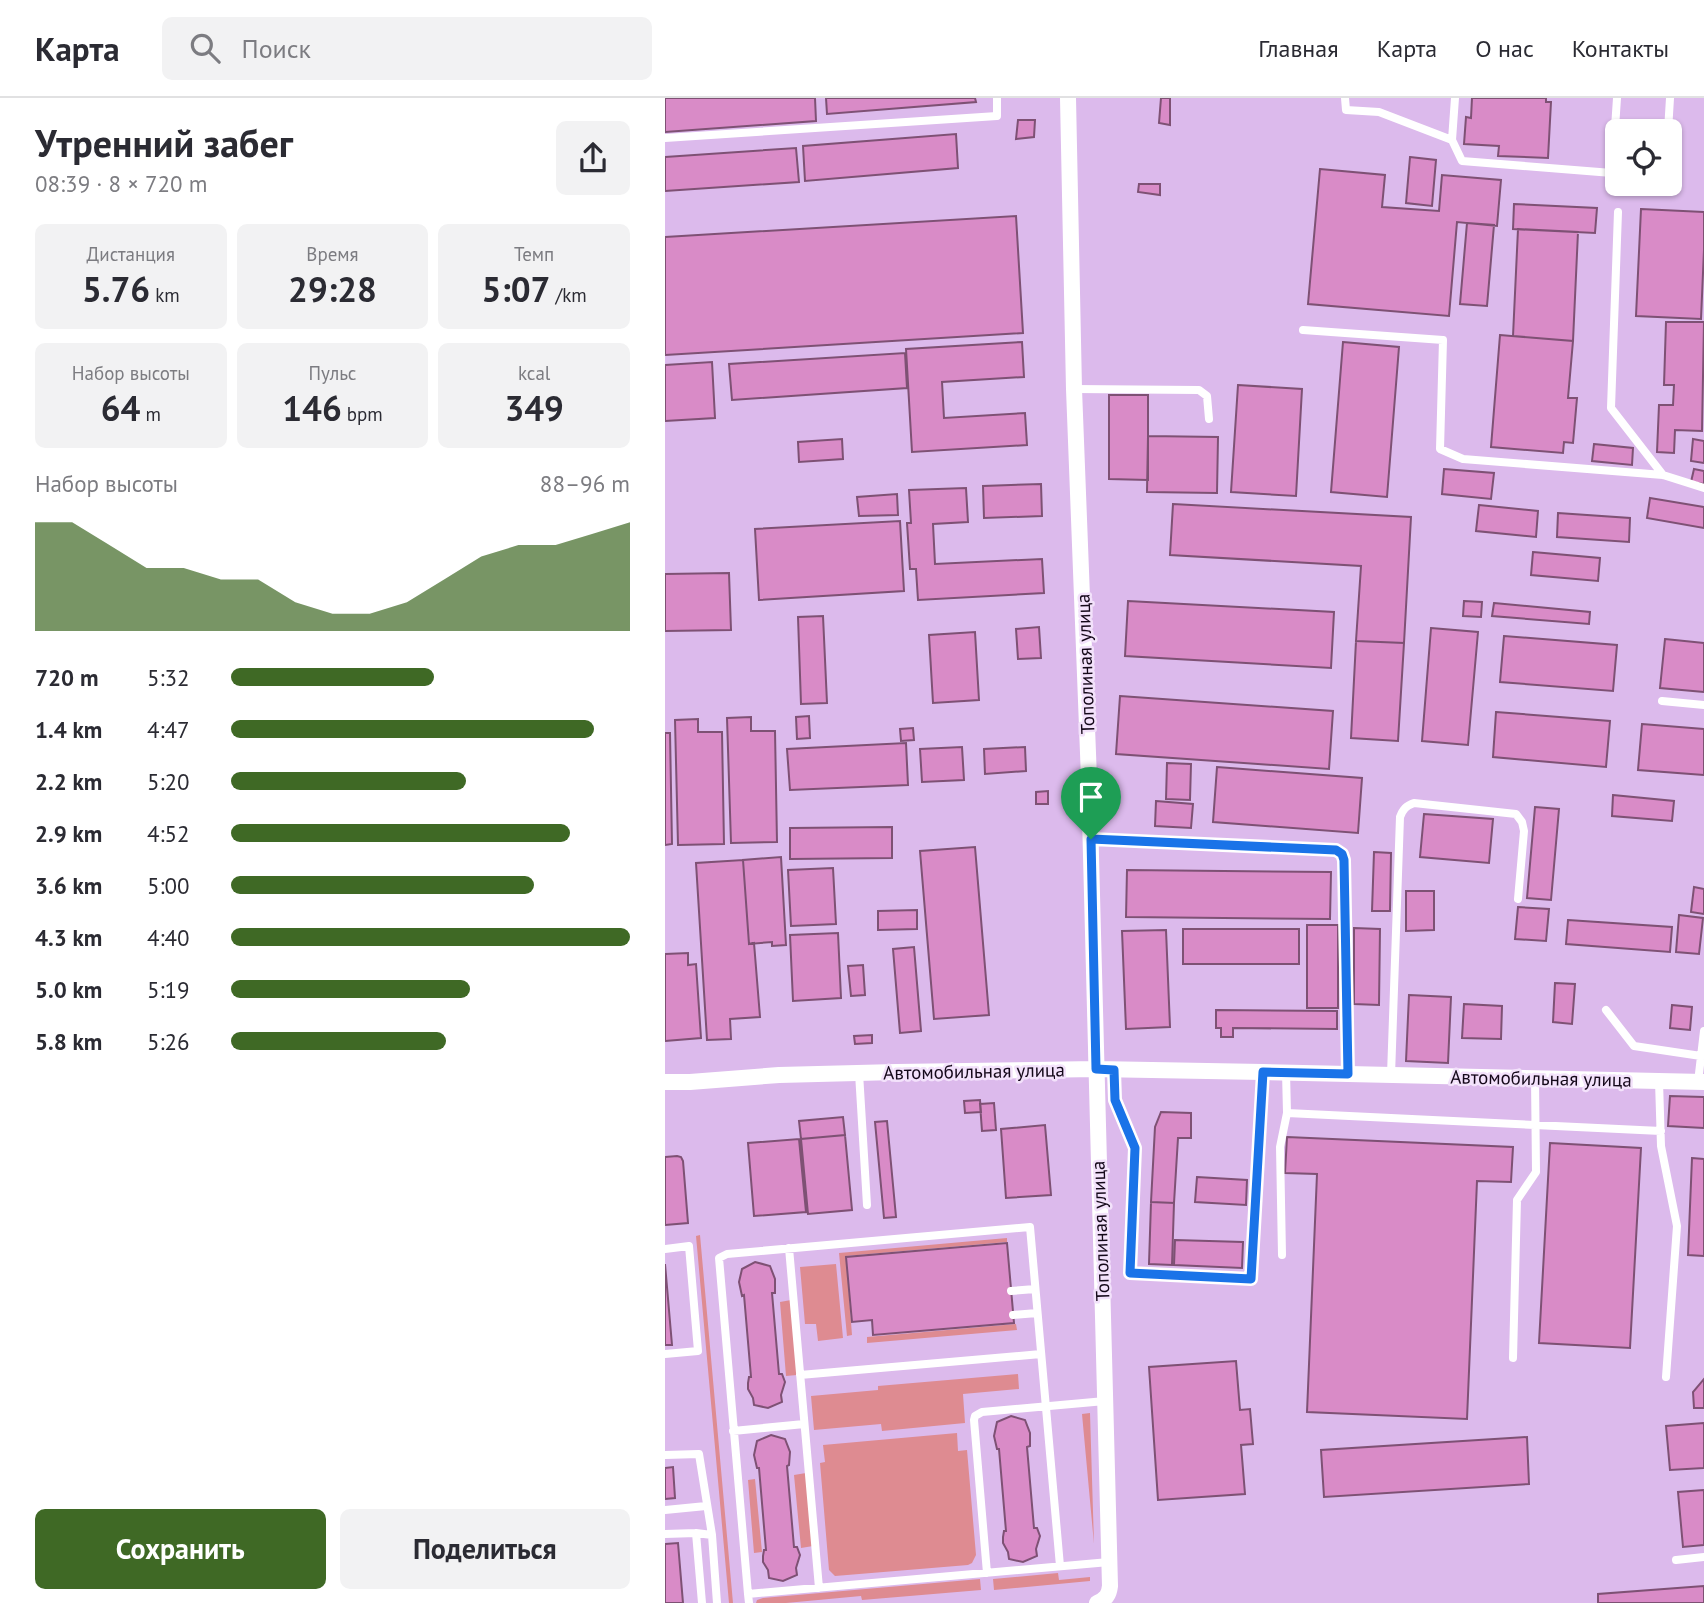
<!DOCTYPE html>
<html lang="ru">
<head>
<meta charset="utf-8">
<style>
	body { margin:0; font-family:"PT Sans",sans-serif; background:#f2f2f3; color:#2b2b33; height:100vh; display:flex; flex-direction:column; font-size:26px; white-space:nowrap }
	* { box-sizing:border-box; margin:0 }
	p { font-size:23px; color:#7c7c81 }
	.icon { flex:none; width:38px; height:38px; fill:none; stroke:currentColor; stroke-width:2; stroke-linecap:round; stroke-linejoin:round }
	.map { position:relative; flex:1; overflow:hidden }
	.details { display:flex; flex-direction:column; background:#fff; width:665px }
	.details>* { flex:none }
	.tools { position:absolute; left:940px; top:21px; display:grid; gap:14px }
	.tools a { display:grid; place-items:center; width:77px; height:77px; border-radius:10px; background:#fff; box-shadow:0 2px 5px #0004; font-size:35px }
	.pin { position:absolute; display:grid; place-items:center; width:60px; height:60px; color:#fff; margin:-72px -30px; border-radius:50% 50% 50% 0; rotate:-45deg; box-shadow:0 0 7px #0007 }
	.pin .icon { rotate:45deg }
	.round { display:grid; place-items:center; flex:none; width:74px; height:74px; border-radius:10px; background:#f2f2f3 }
	.headline { display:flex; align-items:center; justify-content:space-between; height:119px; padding:0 35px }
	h1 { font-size:38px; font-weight:700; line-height:52px }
	.stats { display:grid; grid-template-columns:repeat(3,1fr); gap:10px; height:119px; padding:7px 35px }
	.stats div { display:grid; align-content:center; border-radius:10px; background:#f2f2f3; text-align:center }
	.stats b { font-size:35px; font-weight:700 }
	.stats small { font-size:19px; font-weight:400 }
	.stats p { font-size:19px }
	.chart { height:196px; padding:14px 35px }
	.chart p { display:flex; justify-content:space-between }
	.chart svg { width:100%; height:126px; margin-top:7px; fill:#3f6925; opacity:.7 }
	.action { display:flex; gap:14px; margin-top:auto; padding:14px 35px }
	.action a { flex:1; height:80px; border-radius:10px; background:#3f6925; color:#fff; font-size:28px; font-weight:700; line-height:80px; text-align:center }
	.action a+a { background:#f2f2f3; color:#2b2b33 }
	ul { padding:0 35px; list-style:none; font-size:23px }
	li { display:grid; grid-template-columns:112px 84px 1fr; align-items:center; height:52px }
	li i { height:18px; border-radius:9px; background:#3f6925 }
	header { display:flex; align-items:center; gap:42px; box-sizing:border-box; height:98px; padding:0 35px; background:#fff; border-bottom:2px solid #e1e1e2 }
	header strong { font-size:33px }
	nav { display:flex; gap:38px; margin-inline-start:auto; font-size:24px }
	.search { width:490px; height:63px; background:#f2f2f3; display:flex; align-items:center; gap:18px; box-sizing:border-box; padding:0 24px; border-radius:10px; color:#7c7c81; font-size:26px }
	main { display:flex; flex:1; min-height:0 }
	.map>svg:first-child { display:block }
</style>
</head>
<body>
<header>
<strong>Карта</strong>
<div class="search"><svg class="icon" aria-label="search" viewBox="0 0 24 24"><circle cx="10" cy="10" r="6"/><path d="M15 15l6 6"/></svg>Поиск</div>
<nav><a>Главная</a><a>Карта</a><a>О нас</a><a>Контакты</a></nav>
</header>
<main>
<section class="details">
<div class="headline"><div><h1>Утренний забег</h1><p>08:39 · 8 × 720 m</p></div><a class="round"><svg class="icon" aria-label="share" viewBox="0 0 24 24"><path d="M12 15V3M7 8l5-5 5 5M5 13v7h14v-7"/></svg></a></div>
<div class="stats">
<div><p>Дистанция</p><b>5.76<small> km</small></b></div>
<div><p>Время</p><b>29:28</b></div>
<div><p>Темп</p><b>5:07<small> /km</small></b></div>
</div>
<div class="stats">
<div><p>Набор высоты</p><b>64<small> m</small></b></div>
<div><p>Пульс</p><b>146<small> bpm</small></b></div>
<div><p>kcal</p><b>349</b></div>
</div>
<div class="chart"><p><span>Набор высоты</span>88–96 m</p>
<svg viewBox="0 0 160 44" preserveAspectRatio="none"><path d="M0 44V6L10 6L20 14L30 22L40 22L50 26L60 26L70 34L80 38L90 38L100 34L110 26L120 18L130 14L140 14L150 10L160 6V44z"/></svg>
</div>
<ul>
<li><b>720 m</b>5:32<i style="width:51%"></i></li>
<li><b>1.4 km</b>4:47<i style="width:91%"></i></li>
<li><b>2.2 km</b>5:20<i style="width:59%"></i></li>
<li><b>2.9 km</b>4:52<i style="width:85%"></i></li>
<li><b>3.6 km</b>5:00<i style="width:76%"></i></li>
<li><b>4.3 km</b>4:40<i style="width:100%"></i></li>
<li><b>5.0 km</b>5:19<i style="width:60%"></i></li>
<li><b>5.8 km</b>5:26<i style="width:54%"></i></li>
</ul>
<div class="action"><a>Сохранить</a><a>Поделиться</a></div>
</section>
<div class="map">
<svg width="1039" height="1505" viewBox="0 0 1039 1505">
	<rect width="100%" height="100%" fill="#dcbaec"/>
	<path fill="#de8b91" d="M35 1137 68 1505H64L31 1138Z
		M342 1140V1144L181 1158 187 1237 182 1238 174 1155Z
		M171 1166 178 1240 153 1243 151 1226H140L135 1169Z
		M126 1202 132 1277 121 1278 115 1204Z
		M351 1226 352 1232 202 1245V1239Z
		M353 1276 354 1291 298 1296 300 1325 217 1333 216 1326 149 1332 146 1298 213 1292V1288Z
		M425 1315 429 1446 417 1316Z
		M292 1335 293 1353 302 1352 311 1457 307 1465 303 1467 170 1478 164 1472 155 1365 160 1364 158 1347Z
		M141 1375 148 1448 136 1450 129 1377Z
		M90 1381 97 1454 89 1455 83 1382Z
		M393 1475 394 1482 425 1479V1483L329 1492 328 1481Z
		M315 1481 316 1492 197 1502 196 1498 121 1505H91L92 1502 98 1500Z"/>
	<path fill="#d98bc7" stroke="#7e5174" stroke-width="2" d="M0 0H150L151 23 0 34Z
		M161 0H310L311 4 162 16Z
		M496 0H505V27L494 25Z
		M807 0H881V4H886L883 60 833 58 834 48 799 46 801 19 806 20Z
		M353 22H370L369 39 351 41Z
		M291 36 293 70 140 83 138 48Z
		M131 50 134 84 0 93V59Z
		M745 59 771 62 767 108 741 105Z
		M655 71 720 77 717 109 774 113 777 77 836 82 832 128 792 124 784 218 643 206Z
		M474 86H495V97L473 94Z
		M849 106 932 110 930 135 848 131Z
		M976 111 1039 114V152L1036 221 971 218Z
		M351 118 358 235 0 257V139Z
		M802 125 829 127 822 208 795 206Z
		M853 131 913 134 908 243 848 238Z
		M1001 224H1039L1037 333 1010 332 1009 355 992 354 994 307H1008L1009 287H999Z
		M835 237 908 243 903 300H912L908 345 899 344 898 355 826 349Z
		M357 244 359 279 277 284 279 320 360 315 362 347 247 354 241 251Z
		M678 244 734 249 722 399 666 394Z
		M240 255 242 290 67 302 64 266Z
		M47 264 50 320 0 323V267Z
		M573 287 637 291 631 398 566 394Z
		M444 297H483V382L444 381Z
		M483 338 553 339 552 395 482 394Z
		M177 341 178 361 134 364 133 344Z
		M1028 341 1039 343V365L1026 363Z
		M929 346 968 350 967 367 927 363Z
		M779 371 829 375 826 401 777 396Z
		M1029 371 1039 373V386L1026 384Z
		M376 386 377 418 319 420 318 388Z
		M301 390 303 424 268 426 270 466 377 461 379 495 253 502 251 471H245L242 425H246L244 392Z
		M232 396 233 417 194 418 192 399Z
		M985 400 1039 409V430L982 420Z
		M508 406 746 419 739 545 691 543 696 468 505 457Z
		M814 407 873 413 871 439 811 433Z
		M893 415 965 420 964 444 892 439Z
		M235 423 239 493 94 502 90 431Z
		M868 454 935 460 933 483 866 477Z
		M64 475 66 532 0 533V476Z
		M463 503 669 514 666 570 460 558Z
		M799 503 817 504 816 519 798 518Z
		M829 505 925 514 924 526 827 518Z
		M158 518 162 605 136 606 133 519Z
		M374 529 376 560 353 561 351 531Z
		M766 530 813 534 803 647 757 643Z
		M310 534 314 602 268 605 264 537Z
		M839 538 952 547 948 593 835 584Z
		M1000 541 1039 545V594L995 590Z
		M691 543 739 545 733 643 686 640Z
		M455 598 668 613 664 671 451 656Z
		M831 614 945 623 941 669 828 659Z
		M144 618 145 640 132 641 131 619Z
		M86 619V633H110L112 744 66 745 62 620Z
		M33 621V634H57L59 746 13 747 10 622Z
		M977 626 1039 631V677L973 672Z
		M248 630 249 642 236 643 235 631Z
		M0 635H5L7 746 0 747Z
		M241 645 243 687 125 692 122 651Z
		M297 649 299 682 257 684 255 651Z
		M360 649 361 673 320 676 319 651Z
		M502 665 526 666 525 702 501 701Z
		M552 669 697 680 693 735 548 724Z
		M383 693V706H371V694Z
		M948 697 1009 703 1007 723 947 718Z
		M491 703 528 706 526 730 490 728Z
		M870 709 894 711 886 802 862 800Z
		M759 716 828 721 824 765 755 759Z
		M227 729V760L125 761V730Z
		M310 749 324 917 269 921 255 753Z
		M709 754 726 755 725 813H707Z
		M116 759 121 847 107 848V844L84 846 78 762Z
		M78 762 84 846 89 845 95 919 65 921 66 941 42 942 31 765Z
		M168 770 171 826 126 828 123 772Z
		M462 772 666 774 665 821 461 819Z
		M1029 789 1039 791V816L1026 814Z
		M741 793H769V832L741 833Z
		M853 809 884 811 881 843 850 841Z
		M252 812V831L213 832V813Z
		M1014 817 1038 820 1034 856 1011 854Z
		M903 822 1007 829 1005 854 901 846Z
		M642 827H673V910H642Z
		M689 830 715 831 714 907 689 906Z
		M518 831H634V866H518Z
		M501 832 505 929 461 931 457 833Z
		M173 835 176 900 128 903 125 837Z
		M249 849 256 933 235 935 228 851Z
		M23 855V867L31 866 36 940 0 943V856Z
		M198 867 200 897 186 898 183 868Z
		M890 885 910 886 907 926 888 924Z
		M744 897 786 899 783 965 741 963Z
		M799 906 837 908 836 941 797 940Z
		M1007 907 1027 909 1025 932 1005 930Z
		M551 912 672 913V931L568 930V939H556V930H551Z
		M207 937V945L190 946 189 938Z
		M1005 998 1039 999V1030L1003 1028Z
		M315 1002 316 1014 300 1015 299 1003Z
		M329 1005 331 1032 317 1033 315 1006Z
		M496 1014 526 1015V1040H513L509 1105 486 1104 490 1029Z
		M178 1019 180 1037 136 1041 134 1023Z
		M222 1023 231 1119 219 1120 210 1024Z
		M380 1027 386 1097 341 1100 336 1031Z
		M180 1037 187 1112 143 1116 136 1041Z
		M622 1039 848 1049 846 1084 812 1083 802 1321 642 1314 652 1076 620 1075Z
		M134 1041 141 1114 89 1118 83 1045Z
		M885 1045 976 1050 965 1250 874 1245Z
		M12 1058 16 1059 18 1063 23 1125 0 1127V1059Z
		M1027 1060 1039 1061V1158L1023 1157Z
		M532 1079 582 1082 581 1107 530 1104Z
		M486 1104 509 1105 507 1167 484 1166Z
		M510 1142 578 1144 577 1170 509 1167Z
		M342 1145 349 1225 208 1237 207 1222 187 1224 181 1159Z
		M90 1164 105 1168 110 1181V1195H107L114 1276H117L120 1284 116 1297 117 1304 103 1310 89 1307 88 1300 83 1291V1285L84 1279H86L79 1197 77 1198 74 1184 77 1171Z
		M0 1166 7 1247H0Z
		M571 1263 575 1312 585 1311 588 1346 576 1347 580 1396 493 1402 484 1269Z
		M1039 1281V1310H1029L1028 1294Z
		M346 1318 360 1322 365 1335V1348L362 1349 369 1430H372L375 1438 371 1451 372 1458 358 1464 344 1461 343 1454 338 1445V1439L339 1433H341L334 1351H332L329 1338 332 1324Z
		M1039 1325V1370L1005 1372 1001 1328Z
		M106 1337 120 1341 125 1354 124 1367 122 1368 129 1449H132L135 1457 131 1470 132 1477 118 1483 104 1480 103 1472 98 1464V1458L99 1452H101L94 1370H92L89 1357 92 1343Z
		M862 1339 864 1386 659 1399 656 1352Z
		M8 1369 10 1400 0 1401V1370Z
		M1039 1392V1447L1018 1449 1013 1394Z
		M13 1445 18 1505H0V1446Z
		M1039 1488V1505H933V1496Z"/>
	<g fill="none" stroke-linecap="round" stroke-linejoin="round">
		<path stroke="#fff" stroke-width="8" d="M680 0 681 12 714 14 787 42 797 63 947 75 952 0
			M1003 33 1005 0
			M0 40 332 18V0
			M787 42 790 0
			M953 114 946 310 998 377
			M638 232 778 242 775 351 798 361 998 377 1039 390
			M409 291 534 292 542 298 544 321
			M997 603 1039 607
			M426 741 671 752 677 756 679 762 683 976
			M941 912 969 948 1036 958
			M449 972 450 1002 470 1050 465 1175 586 1181 598 974
			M621 974 622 1015 996 1033
			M194 975 202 1107
			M726 977 735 719C738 711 741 708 749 705L851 716 857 724 859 733 853 801
			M994 983 996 1048 1012 1128 1001 1279
			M1033 984 1039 933
			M124 1150 154 1490
			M0 1151 24 1148 33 1253 0 1256
			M617 1157 615 1049 622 1015
			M346 1193 370 1191
			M348 1217 372 1215
			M848 1260 852 1102 871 1074 870 980
			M135 1277 376 1256
			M68 1333 139 1326
			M0 1357 34 1356 47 1437 52 1505
			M0 1412 41 1408
			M31 1435 37 1505
			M0 1436 31 1435 47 1437
			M1011 1462 1039 1459
			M322 1475 309 1322 310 1318 317 1314 440 1303
			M83 1496 54 1160 62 1156 365 1129 395 1468
			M84 1505 83 1496 444 1464"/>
		<path stroke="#fff" stroke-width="16" d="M403 0 409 291 424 681 445 1488C444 1497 441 1501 432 1505
			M0 984H25L114 977 231 974 431 971 598 974 1039 984"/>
	</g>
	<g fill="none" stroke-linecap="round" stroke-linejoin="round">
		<defs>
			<path id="route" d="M426 741 671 752 677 756 679 762 683 976 598 974 586 1181 465 1175 470 1050 450 1002 449 972 431 971Z"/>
		</defs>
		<use href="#route" stroke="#fff" stroke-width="14"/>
		<use href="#route" stroke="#1a73e8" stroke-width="9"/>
	</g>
	<g text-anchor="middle" stroke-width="5" stroke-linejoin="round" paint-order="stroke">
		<g font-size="19" fill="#140819" stroke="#f3e2fb">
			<text transform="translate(420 566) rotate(-92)" y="7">Тополиная улица</text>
			<text transform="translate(309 973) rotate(-1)" y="7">Автомобильная улица</text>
			<text transform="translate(876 980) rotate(1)" y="7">Автомобильная улица</text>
			<text transform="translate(435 1133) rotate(-92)" y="7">Тополиная улица</text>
		</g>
	</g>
</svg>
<div class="tools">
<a><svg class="icon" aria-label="locate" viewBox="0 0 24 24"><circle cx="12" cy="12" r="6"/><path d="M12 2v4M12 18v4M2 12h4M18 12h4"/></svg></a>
</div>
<div class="pin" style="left:426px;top:741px;background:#1e9e55"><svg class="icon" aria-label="arrive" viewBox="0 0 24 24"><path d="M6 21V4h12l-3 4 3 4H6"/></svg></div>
</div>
</main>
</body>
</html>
